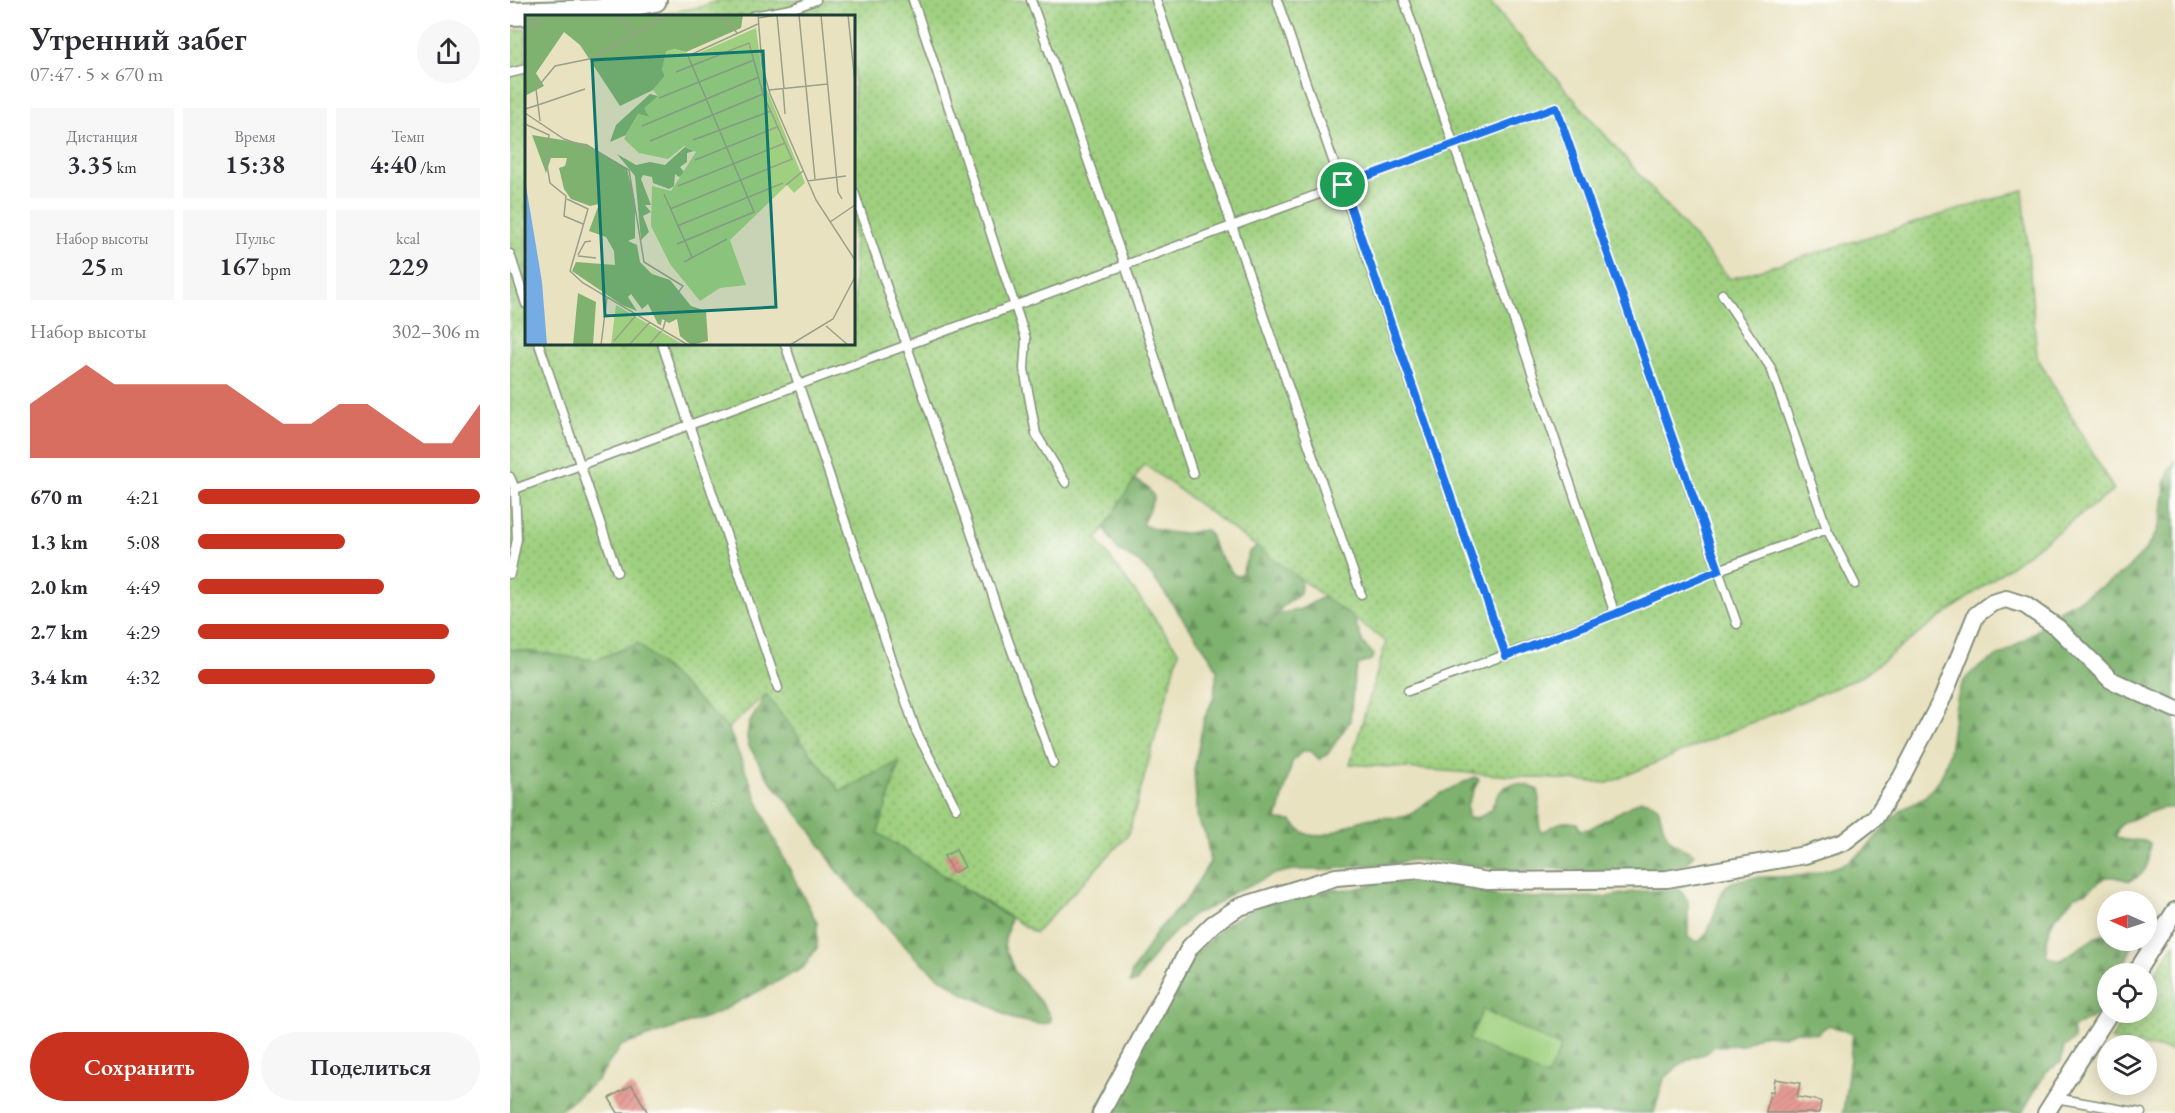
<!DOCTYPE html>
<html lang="ru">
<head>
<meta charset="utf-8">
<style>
	body { margin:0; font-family:"EB Garamond",serif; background:#f7f7f7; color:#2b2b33; height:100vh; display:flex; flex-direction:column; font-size:22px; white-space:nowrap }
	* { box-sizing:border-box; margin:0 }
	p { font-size:20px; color:#7c7c81 }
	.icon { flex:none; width:33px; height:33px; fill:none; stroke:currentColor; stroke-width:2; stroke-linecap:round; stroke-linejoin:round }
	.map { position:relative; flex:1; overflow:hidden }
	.details { display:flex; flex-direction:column; background:#fff; width:510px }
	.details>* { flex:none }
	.needle { width:39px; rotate:273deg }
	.buttons { position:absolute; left:1587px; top:891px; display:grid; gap:12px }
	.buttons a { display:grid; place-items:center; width:60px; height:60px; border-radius:50%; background:#fff; box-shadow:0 3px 15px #0003; font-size:30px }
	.pin { position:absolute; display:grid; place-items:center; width:51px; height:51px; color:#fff; margin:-26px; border:3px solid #fff; border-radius:50%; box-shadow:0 2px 6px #0007 }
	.round { display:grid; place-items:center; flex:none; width:63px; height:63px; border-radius:32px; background:#f7f7f7 }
	.overview { display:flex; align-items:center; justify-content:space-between; height:102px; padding:0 30px }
	h1 { font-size:33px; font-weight:600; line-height:45px }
	.metrics { display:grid; grid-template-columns:repeat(3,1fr); gap:9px; height:102px; padding:6px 30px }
	.metrics div { display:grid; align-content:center; border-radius:0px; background:#f7f7f7; text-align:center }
	.metrics b { font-size:26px; font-weight:600 }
	.metrics small { font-size:16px; font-weight:400 }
	.metrics p { font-size:16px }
	.chart { height:168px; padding:12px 30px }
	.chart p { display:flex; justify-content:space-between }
	.chart svg { width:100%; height:108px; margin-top:6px; fill:#c8321e; opacity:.7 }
	.primary-button { display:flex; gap:12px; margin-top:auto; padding:12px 30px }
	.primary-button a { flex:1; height:69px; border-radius:36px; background:#c8321e; color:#fff; font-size:24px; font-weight:600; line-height:69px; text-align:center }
	.primary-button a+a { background:#f7f7f7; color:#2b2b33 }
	ul { padding:0 30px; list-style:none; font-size:20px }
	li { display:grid; grid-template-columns:96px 72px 1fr; align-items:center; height:45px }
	li i { height:15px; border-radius:8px; background:#c8321e }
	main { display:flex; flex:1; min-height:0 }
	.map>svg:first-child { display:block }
</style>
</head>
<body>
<main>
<section class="details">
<div class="overview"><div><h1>Утренний забег</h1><p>07:47 · 5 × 670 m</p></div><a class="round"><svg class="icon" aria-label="share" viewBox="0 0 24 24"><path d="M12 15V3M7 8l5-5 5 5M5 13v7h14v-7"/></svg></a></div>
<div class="metrics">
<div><p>Дистанция</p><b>3.35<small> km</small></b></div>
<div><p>Время</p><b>15:38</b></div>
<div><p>Темп</p><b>4:40<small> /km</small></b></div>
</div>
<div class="metrics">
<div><p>Набор высоты</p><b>25<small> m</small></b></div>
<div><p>Пульс</p><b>167<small> bpm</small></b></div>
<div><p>kcal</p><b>229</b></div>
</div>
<div class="chart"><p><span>Набор высоты</span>302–306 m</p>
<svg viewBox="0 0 160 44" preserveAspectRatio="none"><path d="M0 44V22L10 14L20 6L30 14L40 14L50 14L60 14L70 14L80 22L90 30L100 30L110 22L120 22L130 30L140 38L150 38L160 22V44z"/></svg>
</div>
<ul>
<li><b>670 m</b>4:21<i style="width:100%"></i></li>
<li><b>1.3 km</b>5:08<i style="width:52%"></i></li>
<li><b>2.0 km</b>4:49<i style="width:66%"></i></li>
<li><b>2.7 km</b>4:29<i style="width:89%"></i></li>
<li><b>3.4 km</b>4:32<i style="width:84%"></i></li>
</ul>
<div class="primary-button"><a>Сохранить</a><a>Поделиться</a></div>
</section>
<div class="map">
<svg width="1665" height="1113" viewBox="0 0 1665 1113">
	<defs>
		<pattern id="forest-firs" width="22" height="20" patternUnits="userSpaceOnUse" patternTransform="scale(1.5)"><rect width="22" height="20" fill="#7fb26e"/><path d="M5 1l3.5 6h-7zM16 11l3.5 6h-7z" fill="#67925b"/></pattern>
		<pattern id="garden-dots" width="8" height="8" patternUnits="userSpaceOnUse" patternTransform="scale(1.5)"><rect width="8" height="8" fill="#9fd07f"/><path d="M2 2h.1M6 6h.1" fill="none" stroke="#81aa69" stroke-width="1.8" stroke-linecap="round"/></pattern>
		<pattern id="building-hatch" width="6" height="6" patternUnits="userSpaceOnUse" patternTransform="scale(1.5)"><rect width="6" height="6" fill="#e5908a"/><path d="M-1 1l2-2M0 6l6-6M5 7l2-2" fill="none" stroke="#b97772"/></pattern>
	</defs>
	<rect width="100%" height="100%" fill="#fdfcf7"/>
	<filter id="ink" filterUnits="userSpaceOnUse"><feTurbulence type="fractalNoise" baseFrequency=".0167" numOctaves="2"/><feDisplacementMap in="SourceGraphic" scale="12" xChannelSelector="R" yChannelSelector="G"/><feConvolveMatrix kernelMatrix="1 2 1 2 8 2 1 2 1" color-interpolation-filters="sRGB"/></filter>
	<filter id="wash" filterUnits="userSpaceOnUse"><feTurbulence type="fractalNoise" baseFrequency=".008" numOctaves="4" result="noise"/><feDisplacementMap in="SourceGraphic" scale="24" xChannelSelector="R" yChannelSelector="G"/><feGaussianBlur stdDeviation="1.35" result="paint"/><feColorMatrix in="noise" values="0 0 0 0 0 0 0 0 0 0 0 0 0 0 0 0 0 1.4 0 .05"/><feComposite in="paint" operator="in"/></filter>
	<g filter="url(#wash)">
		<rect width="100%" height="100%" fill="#e9e2c1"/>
		<path fill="url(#forest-firs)" stroke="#4f7851" stroke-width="1.5" d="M1665 461V808C1652 807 1644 810 1633 815 1619 821 1608 820 1606 837 1617 844 1628 837 1640 843 1637 863 1640 872 1620 881L1604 877H1595L1577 892 1565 896 1545 918 1540 927 1536 946 1537 957 1551 960 1586 937 1597 933 1598 940 1623 941C1620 952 1615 962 1611 973L1598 974C1597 983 1600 995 1597 1004 1595 1014 1570 1022 1562 1029L1564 1040 1554 1047 1551 1062 1536 1072 1512 1113H1333L1343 1034 1319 1025 1306 1034 1287 1031 1273 1036 1250 1035 1232 1045 1204 1046 1197 1053 1183 1057 1169 1065 1154 1079 1144 1113H585L668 971 717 923 751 905 819 890 844 889 870 883H937L988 896 1030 898 1097 897 1123 892 1169 889 1178 901V938L1188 942C1205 932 1206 892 1219 884 1240 873 1272 879 1295 875 1320 870 1343 864 1360 844 1369 834 1377 823 1387 814 1395 806 1406 804 1414 797 1419 793 1425 785 1429 780 1447 751 1438 698 1458 676 1469 664 1487 658 1500 649 1511 642 1524 634 1533 625 1538 621 1541 615 1546 612 1553 606 1562 603 1570 599 1593 586 1619 572 1635 550 1642 541 1649 529 1651 518 1655 498 1652 478 1665 461Z
			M614 479C629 480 636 483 644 497L632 525C646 529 662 535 676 533 684 532 689 530 696 530 703 536 702 544 706 551 712 559 718 567 724 575L728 576 732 573 739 552 747 547H766C779 562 797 574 789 595L779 601 756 623V627L768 614 791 609 811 598H823L844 619 853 643 864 655 861 660 848 665 844 677 840 721 817 755 809 759 801 751H792L782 762 767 820 782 821C803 852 829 826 856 819 869 815 883 820 897 816 905 813 912 805 920 800 934 791 950 784 965 777L969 779 957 805 958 818 970 817 981 810C989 784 1004 777 1028 790 1031 804 1026 819 1031 832 1047 827 1045 819 1067 823L1070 830 1079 829 1131 800C1158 802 1145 819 1159 838 1164 845 1176 850 1184 854L1176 864 1157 868 1144 873 1118 874 1043 868 1008 871 938 862 901 860 882 864 854 865 815 870H782L765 874 722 893 709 903 681 916 650 947 626 982 620 983 621 974 648 930 677 899 700 862 696 835 688 821 687 813 684 770 694 719 704 697 707 670 701 658 644 578 629 562 608 550 598 535 594 524Z
			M128 643 218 728 262 835 307 923V948L293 968 205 1014 111 1046 87 1080 47 1113H0V649L85 660Z
			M256 694 330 791 391 760 368 833 500 918 494 945 505 972 536 1009 540 1017V1023L528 1024 503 1019 476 1003 454 994 438 982 431 979 404 956 355 903 328 872 300 829 256 775 238 744 237 736 239 724Z"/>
		<path fill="url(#garden-dots)" stroke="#5f865a" stroke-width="1.5" d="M210 0H978L1220 279 1513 190 1527 357 1604 490 1350 677 1098 783 840 764 876 642 634 464 587 540 669 652 618 835 525 933 368 833 390 761 330 791 256 694 218 728 128 643 85 660 0 649V30L16 29V344H344V16H140L191 7Z
			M1665 943V1051L1601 1040 1619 1013 1636 1012 1637 986Z"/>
		<path fill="#9fd07f" stroke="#5f865a" stroke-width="1.5" d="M973 1010 1051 1047 1037 1077 959 1040Z"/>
		<g id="blocks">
			<path fill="url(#building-hatch)" d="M446 850 455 867 443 873 434 856Z
				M1265 1079 1290 1083 1287 1097 1311 1101 1309 1113H1256L1260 1091 1263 1092Z
				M122 1085 138 1113H108L99 1098Z"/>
		</g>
	</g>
	<g filter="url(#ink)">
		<use href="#blocks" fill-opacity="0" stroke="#84907a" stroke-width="1.5"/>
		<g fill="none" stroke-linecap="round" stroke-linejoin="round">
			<defs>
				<path id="lane" d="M403 0 516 339 514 369 526 434 556 483
					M521 0 615 265 683 474
					M646 0 722 226 851 594
					M767 0 996 656
					M894 0 1105 614
					M243 16 281 9 306 0
					M0 73 16 69
					M344 192 498 640 543 763
					M0 254 16 304
					M1212 294 1261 368 1317 529 1345 584
					M29 344 107 572
					M152 344 268 688
					M275 344 406 731 446 808
					M0 477 5 489 1046 107 1227 624
					M0 574 7 539 5 489
					M898 691 1105 614 1209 570 1317 529
					M1545 1098 1631 1113"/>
				<path id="street" d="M1625 974 1665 911
					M591 1113 680 947 703 924 729 907 826 877 912 870 978 881 1157 879 1295 855 1334 842 1365 818 1391 778 1433 697 1466 615 1482 603 1496 599 1515 605 1548 628 1601 680 1665 709
					M1536 1113 1600 1012"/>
				<path id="secondary" d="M0 14 88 11 145 0"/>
			</defs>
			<use href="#lane" stroke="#84907a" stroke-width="11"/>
			<use href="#street" stroke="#84907a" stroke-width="20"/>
			<use href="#secondary" stroke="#84907a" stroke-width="26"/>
			<use href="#lane" stroke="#fff" stroke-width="8"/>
			<use href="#street" stroke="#fff" stroke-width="16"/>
			<use href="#secondary" stroke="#fff" stroke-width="22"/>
		</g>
	</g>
	<g fill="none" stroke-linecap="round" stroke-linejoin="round" filter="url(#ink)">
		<defs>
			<path id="route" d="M1046 107 1209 570 1105 614 996 656 833 185Z"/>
		</defs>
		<use href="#route" stroke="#fff" stroke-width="12"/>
		<use href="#route" stroke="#1a73e8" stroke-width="8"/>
	</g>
	<g transform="translate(15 15)">
		<rect width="330" height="330" fill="#e9e2c1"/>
		<path d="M0 0H218L216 13 161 37 149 34 137 54 140 61 128 75 95 91 55 30 39 17 11 58 19 71 0 81ZM125 79 133 81 124 102 113 99 101 120 85 127 91 110ZM7 120 62 129 102 154 110 187V223L103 226 112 230 115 247 127 259 145 265 166 291 181 296 183 326 166 330 155 321 152 304 144 308 137 304 136 310 133 309 123 289 117 294 106 279 103 282 112 296 97 290 47 256 51 247 90 250 89 236 81 222 64 216 74 189 65 191 46 184 39 174 34 153 40 151 42 143H26L21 158ZM160 132 169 136 162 138V147L155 152 160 158 154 162 150 159 149 171 144 174 128 168 127 162 118 160 116 164 126 190H120L126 197 118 201 124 217 116 225 110 161 92 139 111 150 125 147 140 150ZM53 278 71 287 68 330H48Z" fill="#7fb26e"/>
		<path d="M231 13 238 65 280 168 269 178 262 170 205 225 221 270 195 273 175 286 145 249 126 211 127 171 146 176 171 137 159 131 143 144 114 138 99 124 113 99 124 102 119 93 133 81 128 75 140 61 137 54 141 36 149 34 169 40ZM91 290 159 330H86Z" fill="#9fd07f"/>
		<path d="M0 165 17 267 22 330H0Z" fill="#75ace3"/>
		<path fill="none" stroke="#98a089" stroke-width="1.5" d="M2 0 9 13 15 8 8 0M93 0 108 19M197 0 212 18M233 0 237 50 245 79 291 185 330 245M252 0 259 74M274 0 290 164M296 0 313 177 317 184M323 0 330 68M233 3 252 0M143 40 163 41M60 74 13 90 11 74 30 51 69 43 142 0M258 74 260 99M244 75 303 69M134 83 229 45M0 94 13 90 15 106M0 98 39 124 68 134 104 155 119 247 158 271 146 287 138 314 124 330M0 109 24 120 21 144 25 168 41 181 39 201 58 209M117 111 234 62M168 125 246 96M125 126 238 79M170 145 252 112M282 166 321 161M261 170 278 156M153 171 260 128M139 179 167 242M42 184 63 194 45 256 58 268 163 330M145 194 267 144 238 79 224 28 151 57M305 207 330 190M152 211 258 168M152 229 229 197 163 41 233 9M53 240 60 227 66 226M53 241 71 243M159 247 202 224M301 311 323 330M89 326 112 299M76 330 82 282M104 330 125 307M265 330 308 304 330 262"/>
		<path fill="#0f766e" fill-opacity="0.15" stroke="#0f766e" stroke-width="3" d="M238 36 251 292 80 301 67 45Z"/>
		<rect width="330" height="330" fill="none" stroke="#1f3d34" stroke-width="3"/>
	</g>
</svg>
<div class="buttons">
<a><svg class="needle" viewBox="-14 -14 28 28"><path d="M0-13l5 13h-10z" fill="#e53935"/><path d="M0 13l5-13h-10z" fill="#7c7c81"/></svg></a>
<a><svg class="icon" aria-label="locate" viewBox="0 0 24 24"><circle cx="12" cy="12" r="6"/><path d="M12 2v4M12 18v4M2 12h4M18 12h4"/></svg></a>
<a><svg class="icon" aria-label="layers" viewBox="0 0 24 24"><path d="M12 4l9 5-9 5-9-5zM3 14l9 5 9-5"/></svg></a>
</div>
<div class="pin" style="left:833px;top:185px;background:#1e9e55"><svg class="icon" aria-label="arrive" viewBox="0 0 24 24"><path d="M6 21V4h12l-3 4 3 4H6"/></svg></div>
</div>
</main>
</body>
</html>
